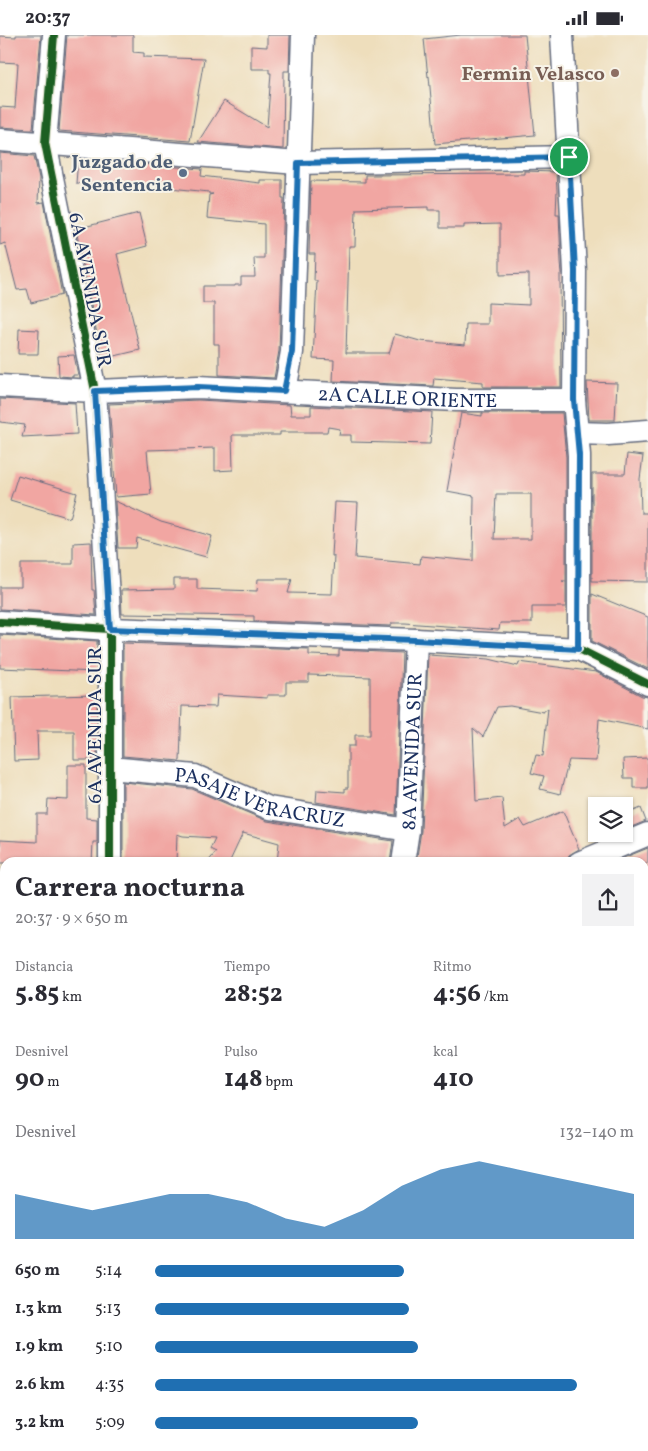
<!DOCTYPE html>
<html lang="es">
<head>
<meta charset="utf-8">
<style>
	body { margin:0; font-family:Vollkorn,serif; background:#f2f2f3; color:#2b2b33; height:100vh; display:flex; flex-direction:column; font-size:19px; white-space:nowrap }
	* { box-sizing:border-box; margin:0 }
	p { font-size:16px; color:#7c7c81 }
	.icon { flex:none; width:28px; height:28px; fill:none; stroke:currentColor; stroke-width:2; stroke-linecap:round; stroke-linejoin:round }
	.map { position:relative; flex:1; overflow:hidden }
	.sheet { position:absolute; left:0px; top:822px; width:649px; height:594px; display:flex; flex-direction:column; background:#fff; border-radius:15px 15px 0 0; box-shadow:0 1px 4px #0004 }
	.sheet>* { flex:none }
	.tools { position:absolute; left:588px; top:762px; display:grid; gap:10px }
	.tools a { display:grid; place-items:center; width:45px; height:45px; border-radius:0px; background:#fff; box-shadow:0 1px 4px #0004; font-size:25px }
	.pin { position:absolute; display:grid; place-items:center; width:42px; height:42px; color:#fff; margin:-21px; border:2px solid #fff; border-radius:50%; box-shadow:0 1px 5px #0007 }
	.round { display:grid; place-items:center; flex:none; width:52px; height:52px; border-radius:0px; background:#f2f2f3 }
	.head { display:flex; align-items:center; justify-content:space-between; height:85px; padding:0 15px }
	h1 { font-size:28px; font-weight:700; line-height:38px }
	.metrics { display:grid; grid-template-columns:repeat(3,1fr); gap:8px; height:85px; padding:5px 15px }
	.metrics div { display:grid; align-content:center }
	.metrics b { font-size:25px; font-weight:700 }
	.metrics small { font-size:14px; font-weight:400 }
	.metrics p { font-size:14px }
	.chart { height:140px; padding:10px 15px }
	.chart p { display:flex; justify-content:space-between }
	.chart svg { width:100%; height:90px; margin-top:5px; fill:#1f6fb2; opacity:.7 }
	ul { padding:0 15px; list-style:none; font-size:16px }
	li { display:grid; grid-template-columns:80px 60px 1fr; align-items:center; height:38px }
	li i { height:12px; border-radius:6px; background:#1f6fb2 }
	.status { display:flex; justify-content:space-between; align-items:center; height:35px; padding:0 25px; background:#fff; direction:ltr }
	.status svg { height:14px; fill:currentColor }
	.map>svg:first-child { display:block }
</style>
</head>
<body>
<div class="status"><b>20:37</b><svg viewBox="0 0 49 12"><path d="M0 12V9h3v3zM5 12V6h3v6zM10 12V3h3v9zM15 12V0h3v12zM26 1h20v11H26zM47 4h2v5h-2z"/></svg></div>
<div class="map">
<svg width="648" height="1416" viewBox="0 0 648 1416">
	<rect width="100%" height="100%" fill="#f7f3e8"/>
	<filter id="ink" filterUnits="userSpaceOnUse"><feTurbulence type="fractalNoise" baseFrequency=".02" numOctaves="2"/><feDisplacementMap in="SourceGraphic" scale="10" xChannelSelector="R" yChannelSelector="G"/><feConvolveMatrix kernelMatrix="1 2 1 2 8 2 1 2 1" color-interpolation-filters="sRGB"/></filter>
	<filter id="wash" filterUnits="userSpaceOnUse"><feTurbulence type="fractalNoise" baseFrequency=".0096" numOctaves="4" result="noise"/><feDisplacementMap in="SourceGraphic" scale="20" xChannelSelector="R" yChannelSelector="G"/><feGaussianBlur stdDeviation="1.12" result="paint"/><feColorMatrix in="noise" values="0 0 0 0 0 0 0 0 0 0 0 0 0 0 0 0 0 1.4 0 .05"/><feComposite in="paint" operator="in"/></filter>
	<g filter="url(#wash)">
		<rect width="100%" height="100%" fill="#eedebc"/>
		<g id="blocks">
			<path fill="#f1a6a2" fill-rule="evenodd" d="M16 0H41L33 94 0 92V72L15 73 18 28 0 27V1L16 2Z
				M67 0H133V17L144 18V22L204 24 190 106 59 96Z
				M267 0H290L289 36H284L283 114 198 107 224 66 267 92 271 38H269V34H251V11L267 12Z
				M461 0H525L535 100 435 109 429 41 428 42 424 4Z
				M0 118 34 121 39 143 38 168 44 167 62 260 31 268 27 254 17 255 5 208 0 210Z
				M78 124 202 134 201 141 260 148V145H282V163H284L279 316 274 343 219 340V309H214V268H203V251H235V250H241V242H255L254 223H264V189L207 183 209 160 213 159H209V157L142 150V153L76 148Z
				M524 136 556 137 557 156 556 179H559L561 227 562 239H560L561 352H483V347L434 343 433 351 333 346 334 325 313 324 317 246H314L315 219H309L311 146 365 147V140L524 139ZM428 172V175H440V193H464V190L500 189V240L529 239V270L488 268V289H466L465 310 420 306 395 299 389 318H346L349 211H355L356 174Z
				M139 178 147 211 117 219 140 315 102 324 76 194Z
				M19 294 39 295 38 319H18Z
				M74 320 78 340H73V342L59 341 58 321Z
				M587 347 617 348 615 385H589Z
				M0 364 75 368 77 399 22 402 25 390 0 387Z
				M198 365 290 370 291 380H311V371L432 377 430 409 351 407V400H339L340 394 328 392 327 397H280V400H232L233 435 215 436V413L147 415 151 459 116 462 109 369Z
				M461 378 482 381V378H562L566 422V546H562L566 547V572H532V588H500L499 595 405 588H392L391 591 254 586V581L122 579 121 555 174 554V544H197V554L257 556 258 544H292L288 558 332 559 334 521H332L335 467 358 468 355 523 420 529 421 521 473 526 474 461 447 456ZM496 459H531V504H494Z
				M627 419 643 421 640 444 641 478H648V547L592 546V439H625Z
				M18 440 77 458 70 483 10 465Z
				M115 466 161 487 212 501 206 522 137 503 136 513H118Z
				M91 507 92 555H94L96 580 0 574V552H21V529H73V508Z
				M592 559 648 582V634L592 606Z
				M0 600 97 606V637L0 633Z
				M123 608 309 614V620L339 621V615L402 618 396 780 316 767 317 755 345 757V753H348V711H355V700H370V642L309 640V647H286V660H267V663L217 660 216 672 182 671 180 726 123 721Z
				M428 620 489 624 518 631 519 627 596 637 642 661 648 662V694L599 684 596 726 569 725 560 759 540 754 544 741 531 738 536 720 543 721 548 673 543 677 510 671 497 672 483 702 473 693 476 766 502 763 505 793 520 784 525 792 563 776 579 814 569 820 566 828H416L421 796Z
				M97 660V725H74V696H37L38 725 14 726 12 662Z
				M648 723V753H633V743H624L623 724Z
				M68 730H86V783L97 784V807H93L92 828H0V805L37 807V779H47L48 764 68 765Z
				M123 747 192 754 267 786 393 806 390 828H277L279 808 243 798 229 828H207L216 817 210 814 215 803 183 801 177 799 176 828H123Z
				M641 773 646 786 624 795V780Z
				M648 813V828H617L616 826Z"/>
		</g>
	</g>
	<g filter="url(#ink)">
		<use href="#blocks" fill-opacity="0" stroke="#656c7f" stroke-width="1"/>
		<g fill="none" stroke-linecap="round" stroke-linejoin="round">
			<defs>
				<g id="minor">
					<path d="M54 0 45 108 95 356 110 594V828"/>
					<path d="M562 0 575 236 574 365 579 420V614"/>
					<path d="M0 105 298 128 569 122"/>
					<path id="s1" d="M0 351 95 356 198 352 456 365H574"/>
					<path d="M285 356 292 317 303 0"/>
					<path d="M577 398 608 399 648 396"/>
					<path d="M0 587 110 594 416 605 579 614 648 649"/>
					<path id="s2" d="M110 733 195 741 269 773 408 795"/>
					<path id="s3" d="M403 828 408 795 416 605"/>
					<path d="M579 828 648 799"/>
					<path d="M0 905H5"/>
					<path d="M644 985 648 994"/>
					<path d="M0 1190H5"/>
					<path d="M0 1325H5"/>
					<path d="M644 1350 646 1352"/>
					<path d="M0 1405 5 1406"/>
				</g>
			</defs>
			<use href="#minor" stroke="#656c7f" stroke-width="25"/>
			<use href="#minor" stroke="#fff" stroke-width="22"/>
			<defs>
				<path id="cycleway" d="M54 0 45 108 95 356 110 594V828
					M0 587 110 594 416 605 579 614 648 649"/>
			</defs>
			<use href="#cycleway" stroke="#f7f3e8" stroke-width="11"/>
			<use href="#cycleway" stroke="#1b5e20" stroke-width="8"/>
		</g>
	</g>
	<g fill="none" stroke-linecap="round" stroke-linejoin="round" filter="url(#ink)">
		<defs>
			<path id="route" d="M569 122 575 236 574 365 579 420 578 614 416 605 110 594 95 356 198 352 284 356 292 317 298 128Z"/>
		</defs>
		<use href="#route" stroke="#fff" stroke-width="10"/>
		<use href="#route" stroke="#1f6fb2" stroke-width="6"/>
	</g>
	<circle fill="#8d6e63" stroke="#f7f3e8" stroke-width="2" cx="615" cy="38" r="5"/>
	<circle fill="#5c6f8a" stroke="#f7f3e8" stroke-width="2" cx="183" cy="138" r="5"/>
	<g text-anchor="middle" stroke-width="4" stroke-linejoin="round" paint-order="stroke">
		<g font-size="20" font-weight="bold" fill="#785e54" stroke="#f7f3e8" text-anchor="end">
			<text x="605" y="45">Fermin Velasco</text>
		</g>
		<g font-size="20" font-weight="bold" fill="#4e5e75" stroke="#f7f3e8" text-anchor="end">
			<text x="173" y="133">Juzgado de<tspan x="173" dy="23">Sentencia</tspan></text>
		</g>
		<g font-size="20" fill="#1b2f5e" stroke="#f7f3e8">
			<text transform="translate(91 255) rotate(79)" y="7">6A AVENIDA SUR</text>
			<text dy="7" stroke="none"><textPath href="#s1" startOffset="408">2A CALLE ORIENTE</textPath></text>
			<text transform="translate(94 690) rotate(-90)" y="7">6A AVENIDA SUR</text>
			<text dy="7" stroke="none"><textPath href="#s3" startOffset="112">8A AVENIDA SUR</textPath></text>
			<text dy="7" stroke="none"><textPath href="#s2" startOffset="154">PASAJE VERACRUZ</textPath></text>
		</g>
	</g>
</svg>
<div class="tools">
<a><svg class="icon" aria-label="layers" viewBox="0 0 24 24"><path d="M12 4l9 5-9 5-9-5zM3 14l9 5 9-5"/></svg></a>
</div>
<div class="pin" style="left:569px;top:122px;background:#1e9e55"><svg class="icon" aria-label="arrive" viewBox="0 0 24 24"><path d="M6 21V4h12l-3 4 3 4H6"/></svg></div>
<section class="sheet">
<div class="head"><div><h1>Carrera nocturna</h1><p>20:37 · 9 × 650 m</p></div><a class="round"><svg class="icon" aria-label="share" viewBox="0 0 24 24"><path d="M12 15V3M7 8l5-5 5 5M5 13v7h14v-7"/></svg></a></div>
<div class="metrics">
<div><p>Distancia</p><b>5.85<small> km</small></b></div>
<div><p>Tiempo</p><b>28:52</b></div>
<div><p>Ritmo</p><b>4:56<small> /km</small></b></div>
</div>
<div class="metrics">
<div><p>Desnivel</p><b>90<small> m</small></b></div>
<div><p>Pulso</p><b>148<small> bpm</small></b></div>
<div><p>kcal</p><b>410</b></div>
</div>
<div class="chart"><p><span>Desnivel</span>132–140 m</p>
<svg viewBox="0 0 160 44" preserveAspectRatio="none"><path d="M0 44V22L10 26L20 30L30 26L40 22L50 22L60 26L70 34L80 38L90 30L100 18L110 10L120 6L130 10L140 14L150 18L160 22V44z"/></svg>
</div>
<ul>
<li><b>650 m</b>5:14<i style="width:52%"></i></li>
<li><b>1.3 km</b>5:13<i style="width:53%"></i></li>
<li><b>1.9 km</b>5:10<i style="width:55%"></i></li>
<li><b>2.6 km</b>4:35<i style="width:88%"></i></li>
<li><b>3.2 km</b>5:09<i style="width:55%"></i></li>
</ul>
</section>
</div>
</body>
</html>
